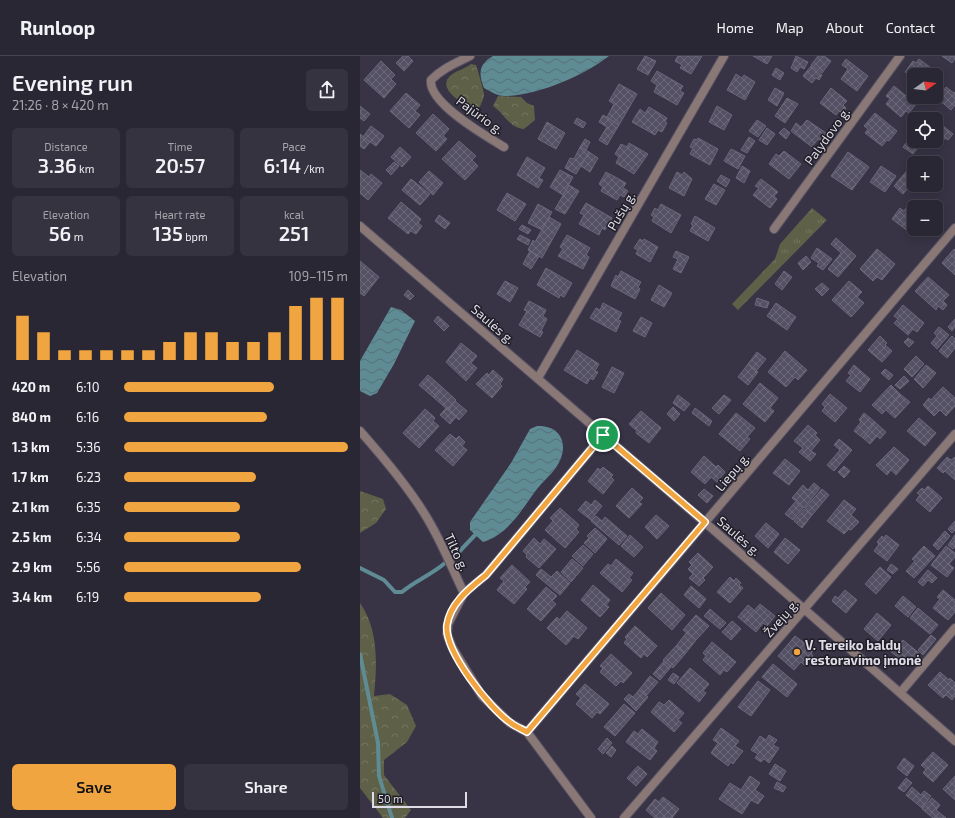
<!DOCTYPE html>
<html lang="en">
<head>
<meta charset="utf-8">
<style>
	body { margin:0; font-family:"Exo 2",sans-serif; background:#363340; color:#f1f3f6; height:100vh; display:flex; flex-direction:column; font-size:15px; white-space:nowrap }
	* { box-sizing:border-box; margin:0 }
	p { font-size:13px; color:#a5a5ac }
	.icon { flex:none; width:22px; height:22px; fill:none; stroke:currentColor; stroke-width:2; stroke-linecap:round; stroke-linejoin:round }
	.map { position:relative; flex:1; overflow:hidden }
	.details { display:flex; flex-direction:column; background:#2a2734; width:360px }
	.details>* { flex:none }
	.needle { width:26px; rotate:76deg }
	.tools { position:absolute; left:547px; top:12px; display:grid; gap:8px }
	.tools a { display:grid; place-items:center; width:36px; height:36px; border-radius:6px; background:#2a2734; box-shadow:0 2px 10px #0003,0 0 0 1px #46444f; font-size:20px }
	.scale { position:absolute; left:12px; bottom:10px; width:95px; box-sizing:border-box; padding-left:4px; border:2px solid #dfdce8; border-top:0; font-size:11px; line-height:14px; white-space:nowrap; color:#dfdce8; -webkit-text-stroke:3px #1f1d25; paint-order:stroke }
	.pin { position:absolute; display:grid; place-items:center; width:34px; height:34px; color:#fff; margin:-17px; border:2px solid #fff; border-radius:50%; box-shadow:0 1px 4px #0007 }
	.round { display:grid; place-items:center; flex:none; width:42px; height:42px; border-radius:6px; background:#363340 }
	.head { display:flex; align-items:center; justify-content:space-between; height:68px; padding:0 12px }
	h1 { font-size:22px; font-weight:600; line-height:30px }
	.figures { display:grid; grid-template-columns:repeat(3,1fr); gap:6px; height:68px; padding:4px 12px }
	.figures div { display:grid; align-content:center; border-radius:6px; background:#363340; text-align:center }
	.figures b { font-size:20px; font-weight:600 }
	.figures small { font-size:11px; font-weight:400 }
	.figures p { font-size:11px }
	.chart { height:112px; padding:8px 12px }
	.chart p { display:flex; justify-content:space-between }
	.chart svg { width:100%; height:72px; margin-top:4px; stroke:#f1a540; stroke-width:6 }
	.primary-button { display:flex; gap:8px; margin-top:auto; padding:8px 12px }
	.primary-button a { flex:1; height:46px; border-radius:6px; background:#f1a540; color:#111; font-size:16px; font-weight:600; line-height:46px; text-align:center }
	.primary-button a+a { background:#363340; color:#f1f3f6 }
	ul { padding:0 12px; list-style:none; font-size:13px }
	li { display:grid; grid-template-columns:64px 48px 1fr; align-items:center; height:30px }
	li i { height:10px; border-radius:5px; background:#f1a540 }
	header { display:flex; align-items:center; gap:24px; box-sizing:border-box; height:56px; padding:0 20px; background:#2a2734; border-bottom:1px solid #46444f }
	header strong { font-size:19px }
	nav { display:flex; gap:22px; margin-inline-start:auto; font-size:14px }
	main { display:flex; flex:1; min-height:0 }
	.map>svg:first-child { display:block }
</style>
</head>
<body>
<header>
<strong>Runloop</strong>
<nav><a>Home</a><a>Map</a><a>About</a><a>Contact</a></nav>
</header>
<main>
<section class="details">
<div class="head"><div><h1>Evening run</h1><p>21:26 · 8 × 420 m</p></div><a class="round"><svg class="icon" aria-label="share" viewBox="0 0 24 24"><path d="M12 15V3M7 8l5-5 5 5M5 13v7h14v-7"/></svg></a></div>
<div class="figures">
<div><p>Distance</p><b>3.36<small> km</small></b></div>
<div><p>Time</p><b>20:57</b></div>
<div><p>Pace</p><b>6:14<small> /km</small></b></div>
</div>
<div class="figures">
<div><p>Elevation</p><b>56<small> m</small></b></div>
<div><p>Heart rate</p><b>135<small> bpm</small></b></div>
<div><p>kcal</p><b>251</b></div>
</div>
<div class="chart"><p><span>Elevation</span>109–115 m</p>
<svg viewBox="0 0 160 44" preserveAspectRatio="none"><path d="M5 44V17M15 44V27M25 44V38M35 44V38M45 44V38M55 44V38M65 44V38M75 44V33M85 44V27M95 44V27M105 44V33M115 44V33M125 44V27M135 44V11M145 44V6M155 44V6"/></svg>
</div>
<ul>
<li><b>420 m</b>6:10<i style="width:67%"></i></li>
<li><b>840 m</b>6:16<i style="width:64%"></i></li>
<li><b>1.3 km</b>5:36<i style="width:100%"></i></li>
<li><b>1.7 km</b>6:23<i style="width:59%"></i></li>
<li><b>2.1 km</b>6:35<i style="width:52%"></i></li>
<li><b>2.5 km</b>6:34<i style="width:52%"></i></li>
<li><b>2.9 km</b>5:56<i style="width:79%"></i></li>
<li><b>3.4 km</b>6:19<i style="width:61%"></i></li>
</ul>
<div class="primary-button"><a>Save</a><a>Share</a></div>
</section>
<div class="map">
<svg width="595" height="762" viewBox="0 0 595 762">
	<defs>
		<pattern id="grass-tufts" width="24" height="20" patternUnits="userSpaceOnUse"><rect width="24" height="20" fill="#5e6047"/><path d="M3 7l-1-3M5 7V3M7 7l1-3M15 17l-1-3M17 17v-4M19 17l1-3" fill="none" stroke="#757662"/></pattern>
		<pattern id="forest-crowns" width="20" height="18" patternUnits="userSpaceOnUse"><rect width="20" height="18" fill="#5e6047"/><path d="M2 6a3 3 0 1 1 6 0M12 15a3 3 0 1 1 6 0" fill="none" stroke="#757662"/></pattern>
		<pattern id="water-waves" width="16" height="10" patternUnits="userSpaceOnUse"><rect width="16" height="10" fill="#5e8b94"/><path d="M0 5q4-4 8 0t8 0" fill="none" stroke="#557179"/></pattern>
		<pattern id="building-cross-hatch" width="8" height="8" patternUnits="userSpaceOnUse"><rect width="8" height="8" fill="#555164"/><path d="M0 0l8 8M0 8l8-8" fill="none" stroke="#6d697a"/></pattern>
	</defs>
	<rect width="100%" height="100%" fill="#383446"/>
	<path fill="url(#grass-tufts)" d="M452 152 467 164 378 254 372 248 415 203 420 188Z"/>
	<path fill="url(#forest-crowns)" d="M111 8 116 9C117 12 124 35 124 38 124 43 121 47 120 51L112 53C103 48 78 34 89 21 94 15 105 13 111 8Z
		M138 40 161 41 167 47 174 50 175 64 164 73C149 72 145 58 133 50Z
		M0 435 23 443 26 453 16 467 0 477Z
		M0 547C19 574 17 609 14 640L30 638 47 649 56 670 47 686 24 704V719L51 754 45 762H23L0 732Z"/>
	<path fill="url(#water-waves)" d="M133 0H249C223 20 177 40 144 40 137 40 130 35 124 32 118 17 119 8 133 0Z
		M31 251 41 254 55 265 34 308 17 337 10 340 0 335V305Z
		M177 370C204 369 210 393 195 413 190 420 182 426 177 433 162 453 148 479 123 486L110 474V466L151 407 170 373Z"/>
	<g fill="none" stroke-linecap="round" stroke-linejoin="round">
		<path stroke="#5e8b94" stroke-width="4" d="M97 498 115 479
			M0 512 24 524 35 536H42C55 525 71 519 85 507
			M0 598 18 687 19 720 32 762"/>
	</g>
	<path fill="url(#building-cross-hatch)" stroke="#6b667a" d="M43 0H48L53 5 44 15 36 7Z
		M285 0 296 5 288 19 277 13Z
		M318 0H342L331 18 320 12 322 9 315 5Z
		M393 0H412L407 8Z
		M436 0 448 6 444 13 440 11 437 16 431 12Z
		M458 0H464L471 5 462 17 451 9Z
		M582 0H595V3L592 7Z
		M486 3 508 20 497 35 481 23 488 13 482 9Z
		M559 3 579 18 576 22V19H554V23L545 16 553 5 556 7Z
		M21 5 35 19 31 23 36 28 24 42 4 24Z
		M451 10 462 19 459 24 456 22 452 27 443 20Z
		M416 12 424 17 420 24 412 19Z
		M297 15 323 30 320 35 324 37 317 49 294 36 297 29 291 25Z
		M376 18 382 22 384 19 395 26 385 44 367 34Z
		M259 28 277 38 259 69 247 61 254 48 249 45Z
		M534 30 556 48 549 57 546 55 541 61 526 48 530 43 526 40Z
		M586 31 594 37 595 36V49L591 54 578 43Z
		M415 32 424 37 417 50 408 44Z
		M471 32 487 45 483 49 486 52 482 58 479 55 476 59 460 47Z
		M46 37 60 49 55 55 60 59 49 72 30 55Z
		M427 42 438 48 425 67 415 60Z
		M0 50 10 58 4 65 0 62Z
		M357 50 372 59 364 74 349 66Z
		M289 51 307 62 305 66 307 67 302 76 298 74 295 79 272 66 280 53 285 57Z
		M515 57 537 75 529 85 527 84 522 90 505 77 508 73 504 70Z
		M73 58 89 73 83 80 87 83 76 95 56 77Z
		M243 59 259 69 247 89 239 84 247 71 239 66Z
		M217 62 226 67 223 72 214 67Z
		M397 64 406 70 398 81 389 75Z
		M447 64 466 77 461 84 458 83 452 91 431 75 436 67 441 71Z
		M187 66 205 77 196 93 178 83Z
		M582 69 593 78 588 84 585 82 579 90 573 85H576V77Z
		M11 70 24 80 16 90 3 81Z
		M407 72 415 78 407 89 399 84Z
		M424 72 430 77 426 83 419 77Z
		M554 77V85H563L553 98 543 91Z
		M0 78 10 86 4 93 0 90Z
		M389 81 395 85 387 97 381 94Z
		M338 82 358 93 350 109 330 98 333 92 330 91 334 83 337 84Z
		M225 83 230 86 226 94 220 91Z
		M99 85 116 100 112 104 118 110 105 124 82 103Z
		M269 87 288 98 274 118 256 107 259 101 255 98 261 88 267 91Z
		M40 91 51 101 42 111 31 101Z
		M220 91 229 96 216 118 205 112 210 102 214 103Z
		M371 93 385 100 378 113 364 105Z
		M424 95 441 108 429 123 409 108 416 98 419 100Z
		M229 96 238 102 230 116 221 110Z
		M488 96 509 111 492 134 471 120Z
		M167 101 185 112 179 122 183 124 178 132 157 119Z
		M34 106 39 110 31 119 26 114Z
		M382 110 390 115 384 127 376 122Z
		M521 110 536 120 525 136 510 126Z
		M551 110 554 112V124L543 138 534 130Z
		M0 114 9 121 11 118 22 127 8 144 0 137Z
		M200 114 213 121 203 139 190 131Z
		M69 115 83 127 73 139 59 126Z
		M246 116 266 127 263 132 268 135 264 141 260 139 257 144 241 135 243 131 239 128Z
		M317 116 322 119 324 116 332 123 324 140 309 132Z
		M361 119 370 124 366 131 357 125Z
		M51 123 70 138 60 149 42 134Z
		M401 123 418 136 414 140 417 143 410 152 393 139 399 132 395 130Z
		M354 128 365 134 356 149 345 143Z
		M209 129 219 135 205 158 195 153Z
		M147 137 166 148 155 165 137 154Z
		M41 146 61 163 58 167 62 170 56 178 51 175 48 178 28 162Z
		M226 147 252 162 245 174 242 172 239 179 219 168 224 159 220 157Z
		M178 148 192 156 182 174 168 167Z
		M301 148 321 159 311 177 292 165 294 161 291 159 295 152 298 154Z
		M547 151 553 156 551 159 554 161V168L549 176 532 163 540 152 544 155Z
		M79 159 90 167 85 173 75 165Z
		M335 160 355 172 348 185 330 175 333 169 331 168Z
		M189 161 201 168 182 202 168 194 173 184 175 186Z
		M162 169 171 174 168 178 159 173Z
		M160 179 170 184 168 189 157 183Z
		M207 179 230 192 226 199 229 201 223 213 198 200 203 193 200 191Z
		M476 182 496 200 478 221 468 213 481 197 471 188Z
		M280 183 283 185 284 183 298 191 290 206 276 198 278 194 274 192Z
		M457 192 472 203 463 214 457 210 459 207 451 202Z
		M517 193 535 208 522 224 517 221 513 225 500 213Z
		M594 193 595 194V219L582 207Z
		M170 195 179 200 171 213 163 208Z
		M316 195 329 201 321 217 313 213 318 203 313 201Z
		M446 200 451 206 443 214 438 207Z
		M0 205 19 221 4 240 0 237Z
		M186 212 212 227 204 241 200 239 199 242 177 229Z
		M261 215 281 226 278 231 280 233 275 243 251 230 256 219 258 221Z
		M424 215 432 221 422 234 415 228Z
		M568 221 589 239 583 245 587 249 583 254 578 250 576 254 555 235Z
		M145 225 158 232 150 246 137 238Z
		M489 225 502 236 497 241 504 247 491 261 472 244Z
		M462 227 469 233 462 240 455 233Z
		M299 229 312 237 304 251 291 244Z
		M48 234 54 240 50 244 44 239Z
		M397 242 409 246 407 252 395 249Z
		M169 245 186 254 183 260 187 263 181 275 183 276 180 281 159 269 167 255 164 254Z
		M243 247 262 257 258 264 261 265 256 276 230 262 236 252 240 254Z
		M416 247 436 261 427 274 407 260Z
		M543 249 564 267 557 276 553 273 548 279 534 267 538 263 534 260Z
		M78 260 89 270 84 275 74 265Z
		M281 261 292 267 285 281 273 275Z
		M595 263V271L592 275 588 271Z
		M579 271 589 279 577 293 571 287 577 280 574 277Z
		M520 280 527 287 525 289 532 295 522 306 508 294Z
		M592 280 595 283V292L587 302 579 295Z
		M548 282 554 286 549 291 544 286Z
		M101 287 117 300 111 307 117 312 106 325 86 306Z
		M217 294 239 308 235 315 238 316 233 324 230 322 227 328 204 314Z
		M425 295 447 314 438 324 435 321 426 331 408 316Z
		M397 296 406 303 397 314 388 308Z
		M556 300 564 308 552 321 544 313Z
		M388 308 398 316 388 329 378 321Z
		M494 309 510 323 500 336 486 325 491 319 488 317Z
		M566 309 576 317 563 332 554 323Z
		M252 311 264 317 254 337 242 331Z
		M525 313 533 319 529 324 521 317Z
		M133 314 143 323 140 328 142 330 132 342 116 328 127 317 129 319Z
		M68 319 82 331 73 341 59 329Z
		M544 320 549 325 540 333 535 329Z
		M400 327 418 342 410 352 414 355 405 366 383 348Z
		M531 329 540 338 522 358 512 349Z
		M82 331 96 344 88 354 73 341Z
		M583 331 595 342V350L586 360 580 354 574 360 563 349 569 342 571 344Z
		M470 338 487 352 475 366 462 355 465 351 462 348Z
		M540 338 550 346 535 362 526 354Z
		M318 339 330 348 324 355 313 347Z
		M364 339 371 344 359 358 352 352Z
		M95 345 107 355 99 364 88 354Z
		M313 351 320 358 314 365 307 358Z
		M86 352 96 361 90 368 80 359Z
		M335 352 352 365 349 370 332 357Z
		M65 353 75 362 73 365 79 370 59 392 43 377Z
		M281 355 301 372 289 387 276 377 277 375 269 368Z
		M376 357 395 372 387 381 390 383 380 395 359 378Z
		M504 357 515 366 503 382 494 375 501 366 499 364Z
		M559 362 576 377 565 390 547 375Z
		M515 366 526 376 520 383 517 380 510 388 503 382Z
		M448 369 457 377 455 379 460 384 451 395 456 398 450 405 439 396 443 392 434 385Z
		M90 378 96 383 99 380 105 386 102 390 107 394 93 410 75 394Z
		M479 383 492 394 474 415 467 409 480 394 474 389Z
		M534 391 549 404 536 419 531 414 527 419 516 409Z
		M344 400 356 411 358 409 365 416 357 426 351 421 345 428 331 416Z
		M587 401 591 404 595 401V424L585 415 583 417 577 412Z
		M425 403 440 415 429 429 413 417Z
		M484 410 490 415 484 422 478 416Z
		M243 411 253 419 251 421 254 424 243 438 228 425 238 412 240 414Z
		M454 427 460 432 444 452 432 442 443 429 448 434Z
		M568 430 582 442 570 456 556 444 560 439 557 437 562 432 564 434Z
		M272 432 283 442 279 446 282 448 269 462 256 450Z
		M344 433 353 440 347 447 338 439Z
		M462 433 469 439 452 459 445 452Z
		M235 444 242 450 231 464 218 454 226 445 231 449Z
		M484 444 496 453 491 459 499 466 491 474 489 473 484 478 467 465Z
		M435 446 443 452 433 464 425 458Z
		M200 452 219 469 216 473 219 476 205 492 185 474 193 465 190 462Z
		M444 453 452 459 442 472 434 465Z
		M296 459 309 470 297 483 285 471Z
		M236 460 242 465 245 461 267 480 259 489 231 465Z
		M595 465V474L592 477 588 473Z
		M406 467 419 478 408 492 395 480Z
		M235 472 247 483 235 497 224 487 229 482 227 480Z
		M585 475 590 480 578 494 573 489Z
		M270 479 283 491 274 501 261 490Z
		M526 479 539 489 527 505 514 495 519 488 517 486 522 480 524 482Z
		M595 479V491L593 493 588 489Z
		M174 482 180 488 184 483 196 493 179 512 166 501 167 499 163 495Z
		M425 482 440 494 428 508 414 496Z
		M223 489 233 498 223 510 212 500Z
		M564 490 575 500 554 522 546 515 555 505 552 503Z
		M586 490 595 497V501L589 508 594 512 587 521 571 509Z
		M338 497 353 511 343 522 345 524 339 530 329 522 333 518 328 513 332 509 329 506Z
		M212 503 223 512 211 526 201 516Z
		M256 503 273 517 269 522 272 524 262 536 240 517 248 508 251 510Z
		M531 508 538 513 533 518 527 514Z
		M152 509 170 526 165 531 167 533 154 548 137 534 144 525 140 522Z
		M520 511 531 521 516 538 505 528Z
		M181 513 191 521 197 515 210 527 200 539 176 519Z
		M568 514 577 522 572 527 568 524 563 530 558 526Z
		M370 521 374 525 376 522 381 527 379 529 383 532 370 547 357 536Z
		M233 529 250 544 246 549 249 551 240 561 221 544Z
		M331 530 346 543 339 552 324 539Z
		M186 531 197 540 192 545 196 548 181 565 167 553Z
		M485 534 497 544 486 557 472 545 475 540 478 542Z
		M583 534 595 544V556L588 564 573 552 580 543 577 541Z
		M301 537 325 559 312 574 288 552Z
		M543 540 556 551 548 561 535 550Z
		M400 548 415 560 407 570 403 567 396 576 384 566Z
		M388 549 394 554 384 566 378 561Z
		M558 552 578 569 570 578 550 562Z
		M350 553 366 567 360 573 344 560Z
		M207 555 227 572 218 583 214 580 206 589 187 572 197 561 199 564Z
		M517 557 531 569 518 585 504 573Z
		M336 559 349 570 336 584 323 574Z
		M372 565 381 573 371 584 362 576Z
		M275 570 297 590 287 601 284 598 281 602 264 587 267 583 265 581Z
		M327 576 336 584 325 598 316 590Z
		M571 579 576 583 563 599 558 594Z
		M435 580 454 594 451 597 453 600 445 610 441 606 434 614 418 600Z
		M543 584 559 597 548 610 528 593 533 588 536 591Z
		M352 586 376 606 367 616 364 614 360 619 343 604 346 600 343 597Z
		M316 590 325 598 313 612 303 604Z
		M251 598 272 617 263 627 261 625 256 630 240 616 243 612 240 610Z
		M304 605 311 611 300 624 293 618Z
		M413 608 437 628 427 641 402 621Z
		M330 612 349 628 343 635 346 637 339 646 317 627Z
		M580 616 589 624 590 622 595 627V640L592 644 586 639 583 642 568 629Z
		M313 617 319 621 314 628 308 624Z
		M290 620 298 626 286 640 279 634Z
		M398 625 410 634 391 660 378 651Z
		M225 628 249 648 240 658 237 656 232 662 216 648 221 642 216 638Z
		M279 634 288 641 276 655 264 643 269 638 273 641Z
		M309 644 324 657 318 664 322 667 314 676 291 656 299 646 304 649Z
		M264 648 275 657 255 680 244 671Z
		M361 672 379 685 375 690 383 695 373 708 371 706 368 710 351 697 358 687 353 684Z
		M282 673 298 686 294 692 297 695 290 704 266 686 274 675 278 678Z
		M409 679 417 684 413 689 419 692 409 707 404 703 401 706 395 702 398 698 391 694 400 680 406 684Z
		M247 682 252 687 243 698 238 693Z
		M252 690 256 694 251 701 246 697Z
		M573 696 588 709 573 726 563 717 566 713 561 709Z
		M544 702 554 710 547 720 537 712Z
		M415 708 426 715 420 725 409 718Z
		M278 710 287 718 276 730 267 722Z
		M390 720 400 727 395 734 404 740 398 748 391 744 382 758 359 743 370 727 381 734Z
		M595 720V744L583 733Z
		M546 722 552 727 544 736 538 732Z
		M417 726 426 731 423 736 414 732Z
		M552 731 561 739 564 735 571 740 562 752 546 739Z
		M303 741 319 753 312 762H295L286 754 295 743 299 746Z
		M572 742 580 749 576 754 586 762H573L562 753Z"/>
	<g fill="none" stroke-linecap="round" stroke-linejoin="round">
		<defs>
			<path id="minor" d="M110 0C96 7 83 12 71 24 68 47 126 80 144 91
				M0 170 356 476 595 685
				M414 173 540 0
				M178 322 364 0
				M0 375C23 401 46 428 64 457 80 482 91 510 104 537L88 568 87 578 92 591 122 640 150 667 167 676 231 762
				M104 537 126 519 243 379
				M540 637 595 572
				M167 676 595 172
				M264 762 595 378"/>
		</defs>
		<use href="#minor" stroke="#565263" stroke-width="10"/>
		<use href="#minor" stroke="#8a7877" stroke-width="8"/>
	</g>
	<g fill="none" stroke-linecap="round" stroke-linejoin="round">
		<defs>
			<path id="route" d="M243 379 345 466 167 676C162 673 156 671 151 667 130 653 84 595 87 569 90 547 110 532 126 519Z"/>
		</defs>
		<use href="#route" stroke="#fff" stroke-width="8"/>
		<use href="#route" stroke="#f1a540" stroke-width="5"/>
	</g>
	<circle fill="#f1a540" stroke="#1f1d25" stroke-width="1.5" cx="437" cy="596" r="4"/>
	<g text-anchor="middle" stroke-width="3" stroke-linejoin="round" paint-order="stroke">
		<g font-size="13" fill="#dfdce8" stroke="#1f1d25">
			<text transform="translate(120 59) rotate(36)" y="5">Pajūrio g.</text>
			<text transform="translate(467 80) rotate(-54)" y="5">Palydovo g.</text>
			<text transform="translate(261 155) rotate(-60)" y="5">Pušų g.</text>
			<text transform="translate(133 268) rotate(41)" y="5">Saulės g.</text>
			<text transform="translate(372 416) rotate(-50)" y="5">Liepų g.</text>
			<text transform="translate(379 480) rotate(41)" y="5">Saulės g.</text>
			<text transform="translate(97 496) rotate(65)" y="5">Tilto g.</text>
			<text transform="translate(421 562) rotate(-49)" y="5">Žvejų g.</text>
		</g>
		<g font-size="13" font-weight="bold" fill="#dfdce8" stroke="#1f1d25" text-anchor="start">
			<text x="445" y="594">V. Tereiko baldų<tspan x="445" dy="15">restoravimo įmonė</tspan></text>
		</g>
	</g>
</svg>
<div class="tools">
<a><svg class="needle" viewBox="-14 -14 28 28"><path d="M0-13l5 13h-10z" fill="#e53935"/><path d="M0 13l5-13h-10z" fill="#a5a5ac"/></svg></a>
<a><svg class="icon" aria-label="locate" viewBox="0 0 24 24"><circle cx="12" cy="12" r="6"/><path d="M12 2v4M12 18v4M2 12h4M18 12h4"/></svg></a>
<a>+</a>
<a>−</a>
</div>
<div class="scale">50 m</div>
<div class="pin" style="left:243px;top:379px;background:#1e9e55"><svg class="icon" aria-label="arrive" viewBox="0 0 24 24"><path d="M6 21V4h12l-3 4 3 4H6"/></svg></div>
</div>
</main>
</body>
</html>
